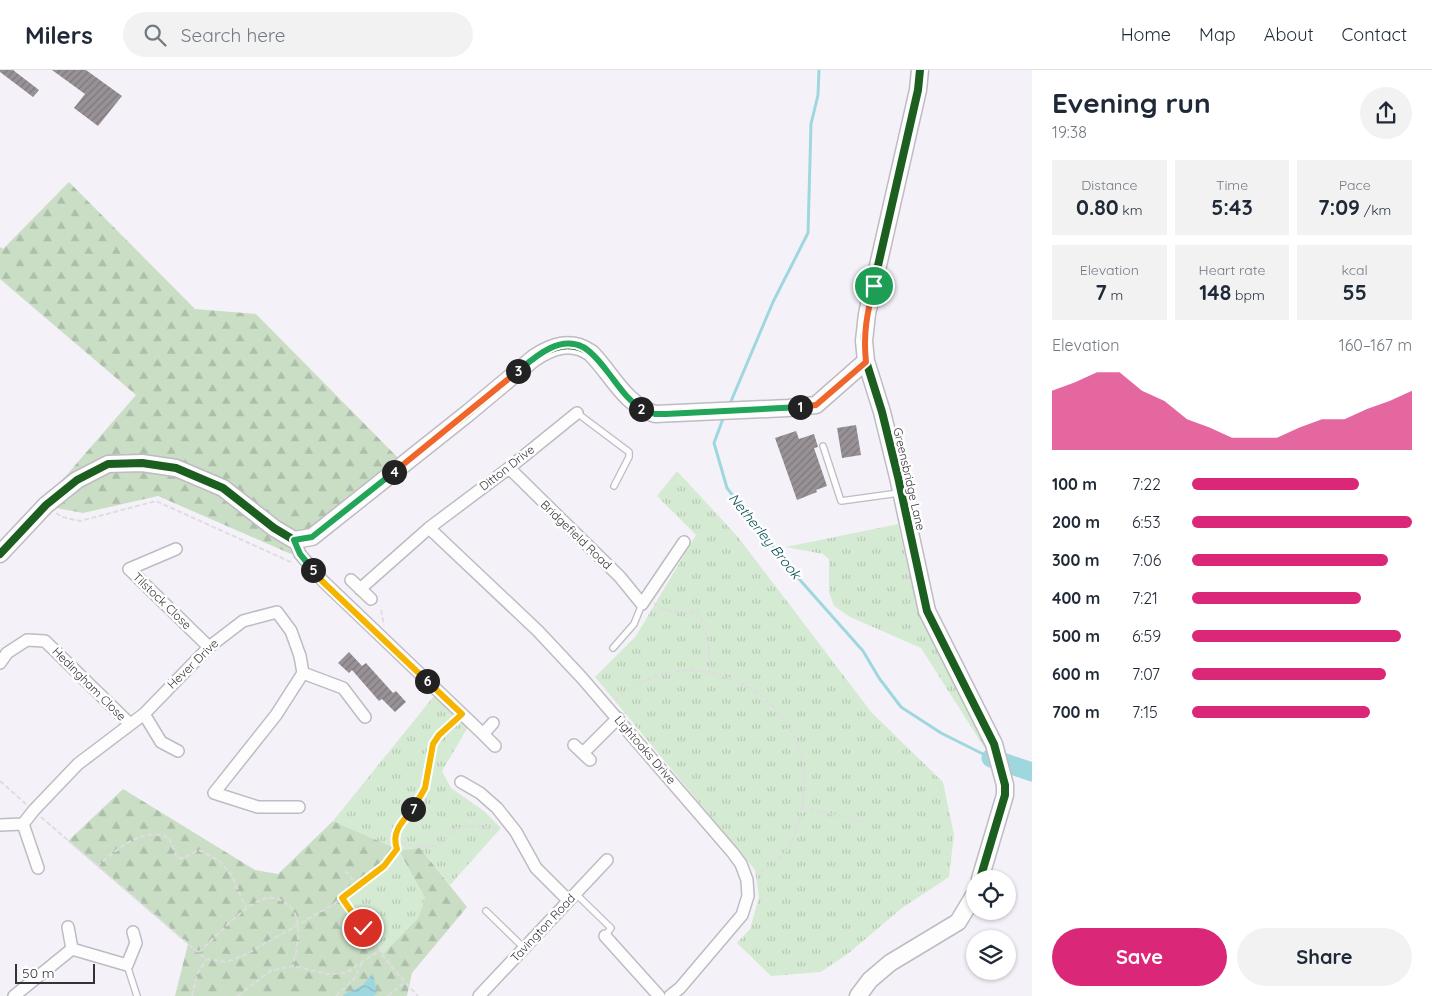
<!DOCTYPE html>
<html lang="en">
<head>
<meta charset="utf-8">
<style>
	body { margin:0; font-family:Quicksand,sans-serif; background:#f2f2f3; color:#1f2937; height:100vh; display:flex; flex-direction:column; font-size:19px; white-space:nowrap }
	* { box-sizing:border-box; margin:0 }
	p { font-size:16px; color:#747a83 }
	.icon { flex:none; width:28px; height:28px; fill:none; stroke:currentColor; stroke-width:2; stroke-linecap:round; stroke-linejoin:round }
	.map { position:relative; flex:1; overflow:hidden }
	.details { display:flex; flex-direction:column; background:#fff; width:400px }
	.details>* { flex:none }
	.tools { position:absolute; left:966px; top:800px; display:grid; gap:10px }
	.tools a { display:grid; place-items:center; width:50px; height:50px; border-radius:50%; background:#fff; box-shadow:0 1px 4px #0004; font-size:25px }
	.scale { position:absolute; left:15px; bottom:12px; width:80px; box-sizing:border-box; padding-left:5px; border:2px solid #35323a; border-top:0; font-size:14px; line-height:18px; white-space:nowrap; color:#35323a; -webkit-text-stroke:4px #fefefe; paint-order:stroke }
	.pin { position:absolute; display:grid; place-items:center; width:42px; height:42px; color:#fff; margin:-21px; border:2px solid #fff; border-radius:50%; box-shadow:0 1px 5px #0007 }
	.km { position:absolute; width:25px; height:25px; margin:-12px; border-radius:50%; background:#222; color:#fff; font-size:14px; line-height:25px; text-align:center }
	.round { display:grid; place-items:center; flex:none; width:52px; height:52px; border-radius:26px; background:#f2f2f3 }
	.head { display:flex; align-items:center; justify-content:space-between; height:85px; padding:0 20px }
	h1 { font-size:28px; font-weight:800; line-height:38px }
	.figures { display:grid; grid-template-columns:repeat(3,1fr); gap:8px; height:85px; padding:5px 20px }
	.figures div { display:grid; align-content:center; border-radius:0px; background:#f2f2f3; text-align:center }
	.figures b { font-size:21px; font-weight:800 }
	.figures small { font-size:14px; font-weight:400 }
	.figures p { font-size:14px }
	.chart { height:140px; padding:10px 20px }
	.chart p { display:flex; justify-content:space-between }
	.chart svg { width:100%; height:90px; margin-top:5px; fill:#db2777; opacity:.7 }
	.cta { display:flex; gap:10px; margin-top:auto; padding:10px 20px }
	.cta a { flex:1; height:58px; border-radius:30px; background:#db2777; color:#fff; font-size:20px; font-weight:800; line-height:58px; text-align:center }
	.cta a+a { background:#f2f2f3; color:#1f2937 }
	ul { padding:0 20px; list-style:none; font-size:16px }
	li { display:grid; grid-template-columns:80px 60px 1fr; align-items:center; height:38px }
	li i { height:12px; border-radius:6px; background:#db2777 }
	header { display:flex; align-items:center; gap:30px; box-sizing:border-box; height:70px; padding:0 25px; background:#fff; border-bottom:1px solid #e0e1e3 }
	header strong { font-size:24px }
	nav { display:flex; gap:28px; margin-inline-start:auto; font-size:18px }
	.search { width:350px; height:45px; background:#f2f2f3; display:flex; align-items:center; gap:12px; box-sizing:border-box; padding:0 18px; border-radius:28px; color:#747a83; font-size:19px }
	main { display:flex; flex:1; min-height:0 }
	.map>svg:first-child { display:block }
</style>
</head>
<body>
<header>
<strong>Milers</strong>
<div class="search"><svg class="icon" aria-label="search" viewBox="0 0 24 24"><circle cx="10" cy="10" r="6"/><path d="M15 15l6 6"/></svg>Search here</div>
<nav><a>Home</a><a>Map</a><a>About</a><a>Contact</a></nav>
</header>
<main>
<div class="map">
<svg width="1032" height="926" viewBox="0 0 1032 926">
	<defs>
		<pattern id="grass-tufts" width="24" height="20" patternUnits="userSpaceOnUse" patternTransform="scale(1.25)"><rect width="24" height="20" fill="#d5ead2"/><path d="M3 7l-1-3M5 7V3M7 7l1-3M15 17l-1-3M17 17v-4M19 17l1-3" fill="none" stroke="#b7c9b5"/></pattern>
		<pattern id="forest-firs" width="22" height="20" patternUnits="userSpaceOnUse" patternTransform="scale(1.25)"><rect width="22" height="20" fill="#c9dec5"/><path d="M5 1l3.5 6h-7zM16 11l3.5 6h-7z" fill="#adbfaa"/></pattern>
		<pattern id="water-waves" width="16" height="10" patternUnits="userSpaceOnUse" patternTransform="scale(1.25)"><rect width="16" height="10" fill="#9fd7de"/><path d="M0 5q4-4 8 0t8 0" fill="none" stroke="#8ab9bf"/></pattern>
		<pattern id="building-hatch" width="6" height="6" patternUnits="userSpaceOnUse" patternTransform="scale(1.25)"><rect width="6" height="6" fill="#989297"/><path d="M-1 1l2-2M0 6l6-6M5 7l2-2" fill="none" stroke="#7d787c"/></pattern>
	</defs>
	<rect width="100%" height="100%" fill="#f4f2f8"/>
	<path fill="url(#grass-tufts)" d="M677 401 738 467 872 643 943 712 954 765 949 807 902 838 850 882 821 902 771 906 737 873 750 859 759 827 755 800 595 607 636 566 696 465 657 426Z
		M898 454 912 516 927 541 979 646 991 688 921 578 850 547 834 536 829 522V489L823 484 786 477Z
		M438 621 471 652 442 701 451 718 484 741 501 758 450 815 420 778 399 782 425 828 418 848 383 884 342 828 397 779 333 751Z"/>
	<path fill="url(#forest-firs)" d="M69 112 195 239 256 244 406 396 291 484 158 426 83 443 51 437V423L136 325 0 209V177L3 179Z
		M123 719 255 800 278 804 333 751 397 779 342 828 383 884 418 848 425 828 399 781 420 778 467 837 412 903 407 926H175L188 874 68 771Z"/>
	<path fill="url(#water-waves)" d="M373 903 377 923 374 926H344L343 925 363 915Z"/>
	<g fill="none" stroke-linecap="round" stroke-linejoin="round">
		<path stroke="#9fd7de" stroke-width="3" d="M729 336 773 232 808 163 811 54 818 25 819 0
			M724 346 714 373 727 418 792 501 863 581 879 608 901 637 941 663 991 688"/>
		<path stroke="#9fd7de" stroke-width="19" d="M991 688 1032 702"/>
	</g>
	<path fill="url(#building-hatch)" d="M0 0H13L39 20 33 27 0 2Z
		M52 0H86L122 26 98 56 74 38 85 24Z
		M856 355 861 385 842 388 837 358Z
		M796 361 799 369 814 364 818 377 814 378 827 416 816 420 817 422 797 430 775 368Z
		M349 582 362 596 366 593 393 623 396 621 406 632 395 642 382 629 379 631 352 600 349 603 338 593Z"/>
	<g fill="none" stroke-linecap="round" stroke-linejoin="round">
		<defs>
			<path id="lane" d="M577 343 629 382V387L614 416
				M823 376 841 431 899 423
				M613 578 634 554 642 534
				M575 823 611 858 605 866
				M486 841 524 878
				M127 895 137 926"/>
			<path id="street" d="M509 398 620 507 642 534 684 472
				M429 458 538 561 582 608 733 783 741 794 747 810 748 826 742 845 680 918 670 926
				M294 470 300 484 323 511 483 664
				M176 479 129 499 209 577
				M351 510 371 529
				M360 519 429 458 509 398 577 343
				M0 593 7 583 27 570 45 571 130 654
				M303 603 343 618 365 647
				M144 644 161 672 178 681
				M493 653 483 664 495 676
				M574 675 590 690
				M583 683 618 648
				M461 712 480 723 497 738 516 762 536 798 568 830
				M23 754 38 798
				M0 755 23 754 34 740 78 694 144 644 209 577 243 551 277 542 291 561 300 586 303 603 276 645 214 723 258 737H299
				M68 857 72 879
				M605 866 659 926
				M14 926 72 879 127 895 136 873 133 862
				M479 926 607 790"/>
			<path id="secondary" d="M920 0 918 20 867 244 864 271 866 291 882 342 898 407 927 541 994 674 1005 715V725L980 809
				M0 484 46 435 77 410 108 394 142 393 176 398 223 418 274 458 294 470 312 467 468 343 534 288C552 276 571 269 591 283 612 304 624 334 655 344L788 338 816 335 866 291
				M858 926 870 910 890 893 958 852 975 824"/>
		</defs>
		<use href="#lane" stroke="#bebbc2" stroke-width="8"/>
		<use href="#street" stroke="#bebbc2" stroke-width="14"/>
		<use href="#secondary" stroke="#bebbc2" stroke-width="19"/>
		<path stroke="#dedddf" stroke-width="2" stroke-dasharray="5 2.5" stroke-linecap="butt" d="M56 443 62 447 80 451 156 431 293 493
			M654 533C667 544 682 543 697 541 708 564 710 577 710 602
			M381 540 384 555
			M615 630C625 621 637 613 650 608 713 583 787 624 802 689 805 701 804 715 803 727 802 745 796 767 786 781 779 791 766 798 756 804
			M0 711 26 734
			M802 737 865 752
			M41 747 206 889 226 892 247 884 334 834 384 796 397 779C389 758 412 743 421 726 431 707 427 690 434 673 437 664 447 657 454 651
			M394 771C413 776 429 782 446 769 449 766 452 760 457 758 464 754 489 758 499 758
			M97 796C116 780 144 755 169 768L177 788H184L199 780 218 790 231 804 246 838
			M345 801 358 816
			M343 829C366 863 389 897 418 926
			M199 882C215 868 252 825 273 828 280 829 285 832 290 837 304 851 297 879 293 896
			M192 926 197 905 206 889
			M238 926 270 901 293 896 327 904 346 903 380 880
			M336 926 354 909 362 893
			M388 926 404 913"/>
		<use href="#lane" stroke="#fdfdfe" stroke-width="5.5"/>
		<use href="#street" stroke="#fdfdfe" stroke-width="11"/>
		<use href="#secondary" stroke="#fdfdfe" stroke-width="16"/>
		<defs>
			<path id="cycleway" d="M920 0 918 20 867 244 864 271 866 291 882 342 898 407 927 541 994 674 1005 715V725L980 809
				M0 484 46 435 77 410 108 394 142 393 176 398 223 418 274 458 294 470 312 467 468 343 534 288C552 276 571 269 591 283 612 304 624 334 655 344L788 338 816 335 866 291"/>
		</defs>
		<use href="#cycleway" stroke="#fefefe" stroke-width="11"/>
		<use href="#cycleway" stroke="#1b5e20" stroke-width="8"/>
	</g>
	<g fill="none" stroke-linecap="round" stroke-linejoin="round">
		<defs>
			<path id="split-1" d="M800 337 816 335 866 292C863 264 867 243 874 216"/>
			<path id="split-2" d="M641 339 655 344H666L800 337"/>
			<path id="split-3" d="M518 301C535 287 559 265 583 277 594 283 603 296 610 305 620 318 628 330 641 339"/>
			<path id="split-4" d="M394 402 518 301"/>
			<path id="split-5" d="M313 500 300 484 294 470 312 467 394 402"/>
			<path id="split-6" d="M313 500 322 511 427 611"/>
			<path id="split-7" d="M413 739 425 718 433 674 439 665 462 644 427 611"/>
			<path id="split-8" d="M363 858 342 828 384 796 397 779C391 762 402 752 413 739"/>
		</defs>
		<use href="#split-1" stroke="#fff" stroke-width="10"/>
		<use href="#split-2" stroke="#fff" stroke-width="10"/>
		<use href="#split-3" stroke="#fff" stroke-width="10"/>
		<use href="#split-4" stroke="#fff" stroke-width="10"/>
		<use href="#split-5" stroke="#fff" stroke-width="10"/>
		<use href="#split-6" stroke="#fff" stroke-width="10"/>
		<use href="#split-7" stroke="#fff" stroke-width="10"/>
		<use href="#split-8" stroke="#fff" stroke-width="10"/>
		<use href="#split-1" stroke="#f0652b" stroke-width="6"/>
		<use href="#split-2" stroke="#22a559" stroke-width="6"/>
		<use href="#split-3" stroke="#22a559" stroke-width="6"/>
		<use href="#split-4" stroke="#f0652b" stroke-width="6"/>
		<use href="#split-5" stroke="#22a559" stroke-width="6"/>
		<use href="#split-6" stroke="#f5b400" stroke-width="6"/>
		<use href="#split-7" stroke="#f5b400" stroke-width="6"/>
		<use href="#split-8" stroke="#f5b400" stroke-width="6"/>
	</g>
	<g text-anchor="middle" stroke-width="5" stroke-linejoin="round" paint-order="stroke">
		<g font-size="12" fill="#35323a" stroke="#fefefe">
			<text transform="translate(507 398) rotate(-38)" y="4">Ditton Drive</text>
			<text transform="translate(909 409) rotate(77)" y="4">Greensbridge Lane</text>
			<text transform="translate(576 465) rotate(44)" y="4">Bridgefield Road</text>
			<text transform="translate(162 531) rotate(44)" y="4">Tilstock Close</text>
			<text transform="translate(193 594) rotate(-44)" y="4">Hever Drive</text>
			<text transform="translate(89 614) rotate(45)" y="4">Hedingham Close</text>
			<text transform="translate(645 680) rotate(49)" y="4">Lightoaks Drive</text>
			<text transform="translate(543 858) rotate(-47)" y="4">Tavington Road</text>
		</g>
		<g font-size="14" font-style="italic" fill="#014f55" stroke="#fefefe">
			<text transform="translate(765 466) rotate(51)" y="5">Netherley Brook</text>
		</g>
	</g>
</svg>
<div class="tools">
<a><svg class="icon" aria-label="locate" viewBox="0 0 24 24"><circle cx="12" cy="12" r="6"/><path d="M12 2v4M12 18v4M2 12h4M18 12h4"/></svg></a>
<a><svg class="icon" aria-label="layers" viewBox="0 0 24 24"><path d="M12 4l9 5-9 5-9-5zM3 14l9 5 9-5"/></svg></a>
</div>
<div class="scale">50 m</div>
<div class="pin" style="left:874px;top:216px;background:#1e9e55"><svg class="icon" aria-label="arrive" viewBox="0 0 24 24"><path d="M6 21V4h12l-3 4 3 4H6"/></svg></div>
<div class="pin" style="left:363px;top:858px;background:#d93025"><svg class="icon" aria-label="check" viewBox="0 0 24 24"><path d="M5 12l5 5 9-10"/></svg></div>
<b class="km" style="left:800px;top:337px">1</b>
<b class="km" style="left:641px;top:339px">2</b>
<b class="km" style="left:518px;top:301px">3</b>
<b class="km" style="left:394px;top:402px">4</b>
<b class="km" style="left:313px;top:500px">5</b>
<b class="km" style="left:427px;top:611px">6</b>
<b class="km" style="left:413px;top:739px">7</b>
</div>
<section class="details">
<div class="head"><div><h1>Evening run</h1><p>19:38</p></div><a class="round"><svg class="icon" aria-label="share" viewBox="0 0 24 24"><path d="M12 15V3M7 8l5-5 5 5M5 13v7h14v-7"/></svg></a></div>
<div class="figures">
<div><p>Distance</p><b>0.80<small> km</small></b></div>
<div><p>Time</p><b>5:43</b></div>
<div><p>Pace</p><b>7:09<small> /km</small></b></div>
</div>
<div class="figures">
<div><p>Elevation</p><b>7<small> m</small></b></div>
<div><p>Heart rate</p><b>148<small> bpm</small></b></div>
<div><p>kcal</p><b>55</b></div>
</div>
<div class="chart"><p><span>Elevation</span>160–167 m</p>
<svg viewBox="0 0 160 44" preserveAspectRatio="none"><path d="M0 44V15L10 11L20 6L30 6L40 15L50 20L60 29L70 33L80 38L90 38L100 38L110 33L120 29L130 29L140 24L150 20L160 15V44z"/></svg>
</div>
<ul>
<li><b>100 m</b>7:22<i style="width:76%"></i></li>
<li><b>200 m</b>6:53<i style="width:100%"></i></li>
<li><b>300 m</b>7:06<i style="width:89%"></i></li>
<li><b>400 m</b>7:21<i style="width:77%"></i></li>
<li><b>500 m</b>6:59<i style="width:95%"></i></li>
<li><b>600 m</b>7:07<i style="width:88%"></i></li>
<li><b>700 m</b>7:15<i style="width:81%"></i></li>
</ul>
<div class="cta"><a>Save</a><a>Share</a></div>
</section>
</main>
</body>
</html>
